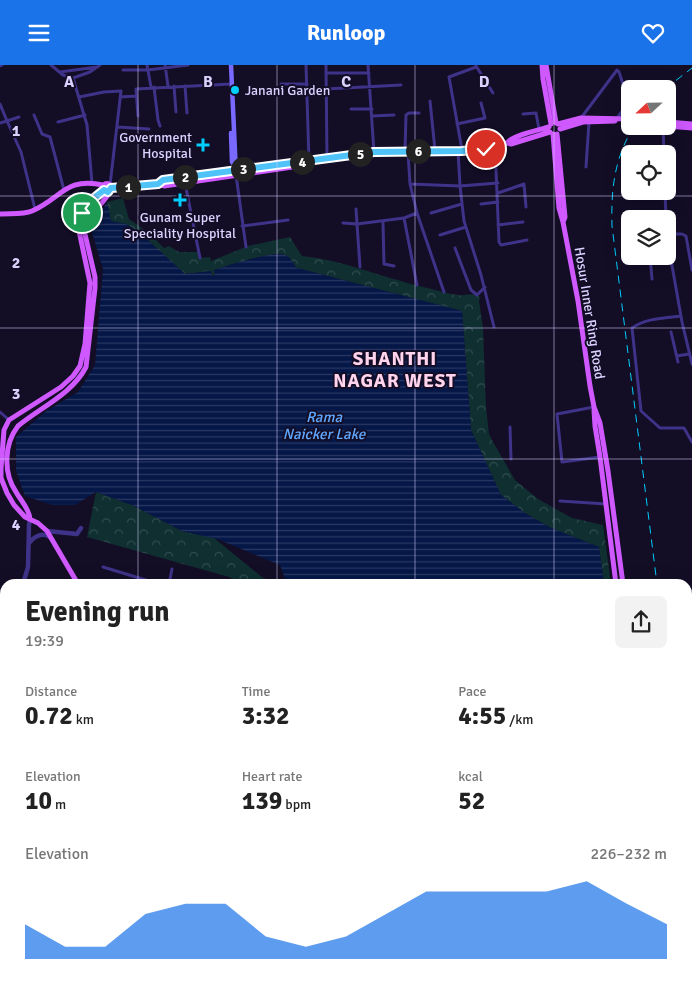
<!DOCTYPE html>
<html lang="en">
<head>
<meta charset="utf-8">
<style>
	body { margin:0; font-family:Signika,sans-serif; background:#f2f2f2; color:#222; height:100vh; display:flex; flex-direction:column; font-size:19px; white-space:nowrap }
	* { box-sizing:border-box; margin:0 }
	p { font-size:16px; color:#767676 }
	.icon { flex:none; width:28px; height:28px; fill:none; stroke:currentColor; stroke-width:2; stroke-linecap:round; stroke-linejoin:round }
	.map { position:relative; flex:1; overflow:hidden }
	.side { position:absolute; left:0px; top:514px; width:692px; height:406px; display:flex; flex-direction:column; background:#fff; border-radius:15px 15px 0 0; box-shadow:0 5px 20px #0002 }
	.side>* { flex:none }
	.needle { width:32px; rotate:248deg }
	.buttons { position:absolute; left:621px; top:15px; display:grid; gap:10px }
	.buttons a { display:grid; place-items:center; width:55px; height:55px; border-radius:8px; background:#fff; box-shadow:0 5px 20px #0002; font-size:25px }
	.pin { position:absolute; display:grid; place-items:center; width:42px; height:42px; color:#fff; margin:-21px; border:2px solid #fff; border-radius:50%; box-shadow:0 1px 5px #0007 }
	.km { position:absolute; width:25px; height:25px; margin:-12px; border-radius:50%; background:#222; color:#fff; font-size:14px; line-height:25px; text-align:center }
	.round { display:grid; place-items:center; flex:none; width:52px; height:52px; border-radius:8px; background:#f2f2f2 }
	.head { display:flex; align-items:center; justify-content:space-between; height:85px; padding:0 25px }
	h1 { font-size:28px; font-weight:700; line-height:38px }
	.metrics { display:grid; grid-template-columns:repeat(3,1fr); gap:8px; height:85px; padding:5px 25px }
	.metrics div { display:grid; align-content:center }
	.metrics b { font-size:25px; font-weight:700 }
	.metrics small { font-size:14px; font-weight:400 }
	.metrics p { font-size:14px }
	.chart { height:140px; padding:10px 25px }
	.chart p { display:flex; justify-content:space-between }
	.chart svg { width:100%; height:90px; margin-top:5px; fill:#1a73e8; opacity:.7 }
	header { display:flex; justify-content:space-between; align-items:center; height:65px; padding:0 25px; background:#1a73e8; color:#fff; font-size:22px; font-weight:700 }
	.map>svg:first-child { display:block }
</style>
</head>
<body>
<header><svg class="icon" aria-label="menu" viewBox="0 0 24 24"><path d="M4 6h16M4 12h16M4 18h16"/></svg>Runloop<svg class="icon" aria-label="heart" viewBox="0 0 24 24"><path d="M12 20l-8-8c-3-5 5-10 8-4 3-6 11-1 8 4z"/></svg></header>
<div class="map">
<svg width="692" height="919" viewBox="0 0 692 919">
	<defs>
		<pattern id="park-crowns" width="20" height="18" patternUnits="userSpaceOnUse" patternTransform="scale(1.25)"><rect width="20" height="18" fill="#0f2f31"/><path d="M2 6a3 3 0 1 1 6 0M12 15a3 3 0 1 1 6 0" fill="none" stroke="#314c50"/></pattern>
		<pattern id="water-rules" width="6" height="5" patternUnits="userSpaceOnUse" patternTransform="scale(1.25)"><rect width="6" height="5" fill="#051747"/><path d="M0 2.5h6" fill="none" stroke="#293863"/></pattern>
	</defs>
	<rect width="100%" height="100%" fill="#130d26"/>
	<path fill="url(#park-crowns)" d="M123 133 129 154 149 168 164 183 169 181 179 187H198L200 193 210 192 211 196 248 181 290 172 302 191C344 195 389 215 432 224 440 226 449 229 458 230 466 231 472 227 480 232L479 236 483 263 486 342 489 369 493 377 515 415 538 434 572 453 603 460 611 519H604L599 482 549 462 525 448 501 430 471 365 462 246 297 203C294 200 291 193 287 191 277 184 227 201 214 205L215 210 212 211 211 206 185 209 139 167 126 159 111 157 107 137Z
		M96 427 132 440 182 466 214 473 262 512 274 519H242L229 512 87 472Z"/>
	<path fill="url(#water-rules)" d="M107 137 111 156 126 159 139 167 185 209 211 206 212 211 215 210 214 205C227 201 277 184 287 191 291 193 294 200 297 203L462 246 471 365 501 430 525 448 549 462 599 482 604 519H287L280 500 217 474 182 466 132 440 96 427 75 440H52L25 431 16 406V372L46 346 78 327 95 300 103 204 91 164Z"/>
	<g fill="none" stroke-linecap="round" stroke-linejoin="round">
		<path stroke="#3e3389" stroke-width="3" d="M51 0 63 10 73 13 87 60 92 118
			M147 0 151 22
			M165 0 168 21
			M306 0 309 96
			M326 0 327 93
			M368 0 374 87
			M0 1 2 0
			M476 1 493 28
			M123 5H148L188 0
			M60 7 97 2
			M326 8H369
			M73 13 90 7 100 0
			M281 19H307
			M174 21 176 47
			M185 21 187 48
			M154 22 158 55 160 61
			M326 24 401 20
			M79 32 104 27 121 26 110 120
			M120 32 136 31
			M430 36 435 85
			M0 39 7 56 19 52
			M351 44H372
			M523 49 536 48 539 64
			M34 50 42 69 50 72 64 125
			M138 51 136 24 231 19
			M372 51 394 50
			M581 53 617 5 619 7 629 37 617 53
			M58 57 85 50
			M0 58 7 56 21 87 35 144
			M457 59 485 53 481 38
			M663 61 664 89
			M118 62 149 64
			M495 81 499 177 501 180 527 175
			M462 85 449 12 476 2
			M405 86 406 50 409 48H419
			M458 86 460 121 464 156 481 210 494 262
			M586 102 589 57
			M236 110 246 182
			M185 118 200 193
			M410 119 460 121 498 118
			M665 126 666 154
			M498 128 524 119 526 142
			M481 139 498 137
			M356 144 357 159 404 153 417 148 410 119 408 87
			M417 148 444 227
			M431 148 462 139
			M404 153 417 220
			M383 157 384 199 394 201
			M343 158 357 159 360 202
			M498 160 523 157
			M242 161 288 155
			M668 169H682L686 171 692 205
			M440 170 466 162
			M629 170H630
			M668 178 682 257 692 299
			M455 183 471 225 477 230 485 222
			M650 191 652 214
			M681 251C664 253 646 253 632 263L641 346 660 363H684L692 377
			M671 267 678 297
			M677 291 689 289
			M594 342 557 349 562 397 600 392
			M0 347 9 355
			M510 362 511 394
			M560 436 606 439
			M103 502 159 519
			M169 519 172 504
			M1 592 5 645
			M0 666H5
			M0 756H5
			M0 786H5
			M0 817H5
			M0 847 5 846
			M0 897H5
			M5 915 6 919
			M19 915V919
			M34 915V919
			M71 915V919
			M135 915V919
			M476 915V919
			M49 919V915
			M107 919V915
			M182 919V915
			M204 919 205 915
			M227 919V915
			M251 919V915
			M276 919V915
			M322 919 323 915
			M347 919V915
			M371 919V915
			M392 919V915
			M417 919V915
			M437 919V915
			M515 919 517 915
			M551 919 553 915
			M573 919 575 915
			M597 919 598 915
			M619 919 620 915
			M641 919 642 915"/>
		<path stroke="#3e3389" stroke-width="4.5" d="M47 466 77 469 81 463
			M29 478C35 471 42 467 50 472
			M23 519 28 502 29 460 30 454
			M0 553 5 547
			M0 880 5 881
			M158 915V919
			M502 915 506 919"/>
		<path stroke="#7969ff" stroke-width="4.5" d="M231 0 236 108
			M231 68 232 97 235 101"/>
		<path stroke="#cf59ff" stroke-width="5" d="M542 0 543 14 551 59
			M546 0 556 58
			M668 57 692 59
			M558 59 581 53 630 54
			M667 61 692 63
			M560 64 583 57 615 56
			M553 69 559 143 563 157 578 236 590 321 594 342 600 358 608 406 623 519
			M557 69 565 152 563 157
			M507 78C513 70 539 65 549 62
			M102.5 123a4.5 4.5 0 1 1 9 0a4.5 4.5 0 1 1-9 0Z
			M158 119 163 115H168L374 87 475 85 507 78 511 79 550 67
			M111 123 158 119 164 121 299 101 303 97
			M0 149C9 148 23 150 32 146 62 133 65 112 103 120
			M594 345 595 361 600 392 616 519
			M30 454C29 443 21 436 16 427 3 408 4 379 18 361 41 342 72 329 86 302L95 223V212L84 165C86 149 104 140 110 126
			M78 519 47 466 38 458 25 452 14 440 7 428 1 413V403L4 365 9 355 61 322 73 311 80 301 85 279 90 218 78 161C82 142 91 138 104 125
			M688 706 692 707
			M672 919V915"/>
		<path stroke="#00cefd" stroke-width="1" stroke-dasharray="8 6" stroke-linecap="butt" d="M665 24 692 3
			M634 61C614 94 611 124 612 161L657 519
			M688 762 692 780"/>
	</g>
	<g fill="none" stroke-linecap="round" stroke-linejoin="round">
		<defs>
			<path id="route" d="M82 148 88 138 104 125 108 127 111 123 158 119 163 115 374 87 462 86 486 84"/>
		</defs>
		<use href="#route" stroke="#fff" stroke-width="10"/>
		<use href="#route" stroke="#4fc3f7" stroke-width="6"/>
	</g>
	<path fill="none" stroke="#dbd2ff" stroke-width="1" stroke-opacity="0.55" d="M138 0V519M277 0V519M415 0V519M554 0V519M0 131H692M0 263H692M0 394H692M0 525H5M688 525H692M0 656H5M688 656H692M0 788H5M688 788H692M138 915V919M277 915V919M415 915V919M554 915V919"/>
	<g fill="#00cefd" stroke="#130d26" stroke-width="2">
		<circle cx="235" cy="25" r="5"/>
		<path d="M200.5 72.5h5v5h5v5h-5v5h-5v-5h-5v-5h5z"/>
		<path d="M177.5 127.5h5v5h5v5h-5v5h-5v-5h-5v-5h5z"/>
	</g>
	<g text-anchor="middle" stroke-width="4" stroke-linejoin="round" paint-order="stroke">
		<g font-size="14" fill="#dbd2ff" stroke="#130d26" text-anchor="start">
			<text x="245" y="30">Janani Garden</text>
			<text x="192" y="77" text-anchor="end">Government<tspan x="192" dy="16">Hospital</tspan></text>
			<text x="180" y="157" text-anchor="middle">Gunam Super<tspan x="180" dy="16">Speciality Hospital</tspan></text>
		</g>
		<g font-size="14" fill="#dbd2ff" stroke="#130d26">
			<text transform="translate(590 248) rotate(81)" y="5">Hosur Inner Ring Road</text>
		</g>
		<g font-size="15" font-style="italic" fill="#60a8ff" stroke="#130d26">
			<text x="324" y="357">Rama<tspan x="324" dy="17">Naicker Lake</tspan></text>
		</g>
		<g font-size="19" font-weight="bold" letter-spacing="1" fill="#ffd4ec" stroke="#130d26">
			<text x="395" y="300">SHANTHI<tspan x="395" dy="22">NAGAR WEST</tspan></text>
		</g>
	</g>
	<g font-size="16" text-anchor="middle" font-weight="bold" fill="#dbd2ff" stroke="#130d26" stroke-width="4" stroke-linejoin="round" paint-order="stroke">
		<text x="69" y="22">A</text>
		<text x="208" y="22">B</text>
		<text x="346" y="22">C</text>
		<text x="484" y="22">D</text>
		<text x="16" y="71">1</text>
		<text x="16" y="203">2</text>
		<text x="16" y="334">3</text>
		<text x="16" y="465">4</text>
	</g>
</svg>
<div class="buttons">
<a><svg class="needle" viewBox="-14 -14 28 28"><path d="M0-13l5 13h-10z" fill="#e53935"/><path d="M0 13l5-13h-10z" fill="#767676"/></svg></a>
<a><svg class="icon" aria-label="locate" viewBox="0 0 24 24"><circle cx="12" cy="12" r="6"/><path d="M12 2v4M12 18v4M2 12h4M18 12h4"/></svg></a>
<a><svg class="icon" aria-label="layers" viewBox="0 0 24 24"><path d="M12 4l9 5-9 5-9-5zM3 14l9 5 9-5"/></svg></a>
</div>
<div class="pin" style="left:82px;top:148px;background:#1e9e55"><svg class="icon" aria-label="arrive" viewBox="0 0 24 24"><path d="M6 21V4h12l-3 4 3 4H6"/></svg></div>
<div class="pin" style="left:486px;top:84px;background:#d93025"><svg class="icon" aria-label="check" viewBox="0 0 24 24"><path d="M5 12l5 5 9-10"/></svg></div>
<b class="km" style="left:128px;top:122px">1</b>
<b class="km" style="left:185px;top:112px">2</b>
<b class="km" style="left:243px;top:104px">3</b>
<b class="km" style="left:302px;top:97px">4</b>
<b class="km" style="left:360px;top:89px">5</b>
<b class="km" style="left:418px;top:86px">6</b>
<section class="side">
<div class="head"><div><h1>Evening run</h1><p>19:39</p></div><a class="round"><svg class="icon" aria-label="share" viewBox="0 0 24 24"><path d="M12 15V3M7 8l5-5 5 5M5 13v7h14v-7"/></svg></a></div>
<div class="metrics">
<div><p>Distance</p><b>0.72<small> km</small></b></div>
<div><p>Time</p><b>3:32</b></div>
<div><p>Pace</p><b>4:55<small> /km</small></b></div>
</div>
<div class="metrics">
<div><p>Elevation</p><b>10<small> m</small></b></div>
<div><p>Heart rate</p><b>139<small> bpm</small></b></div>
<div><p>kcal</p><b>52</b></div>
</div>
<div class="chart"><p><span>Elevation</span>226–232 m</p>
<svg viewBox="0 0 160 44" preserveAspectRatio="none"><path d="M0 44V27L10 38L20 38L30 22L40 17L50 17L60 33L70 38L80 33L90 22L100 11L110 11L120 11L130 11L140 6L150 17L160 27V44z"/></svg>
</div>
</section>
</div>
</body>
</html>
